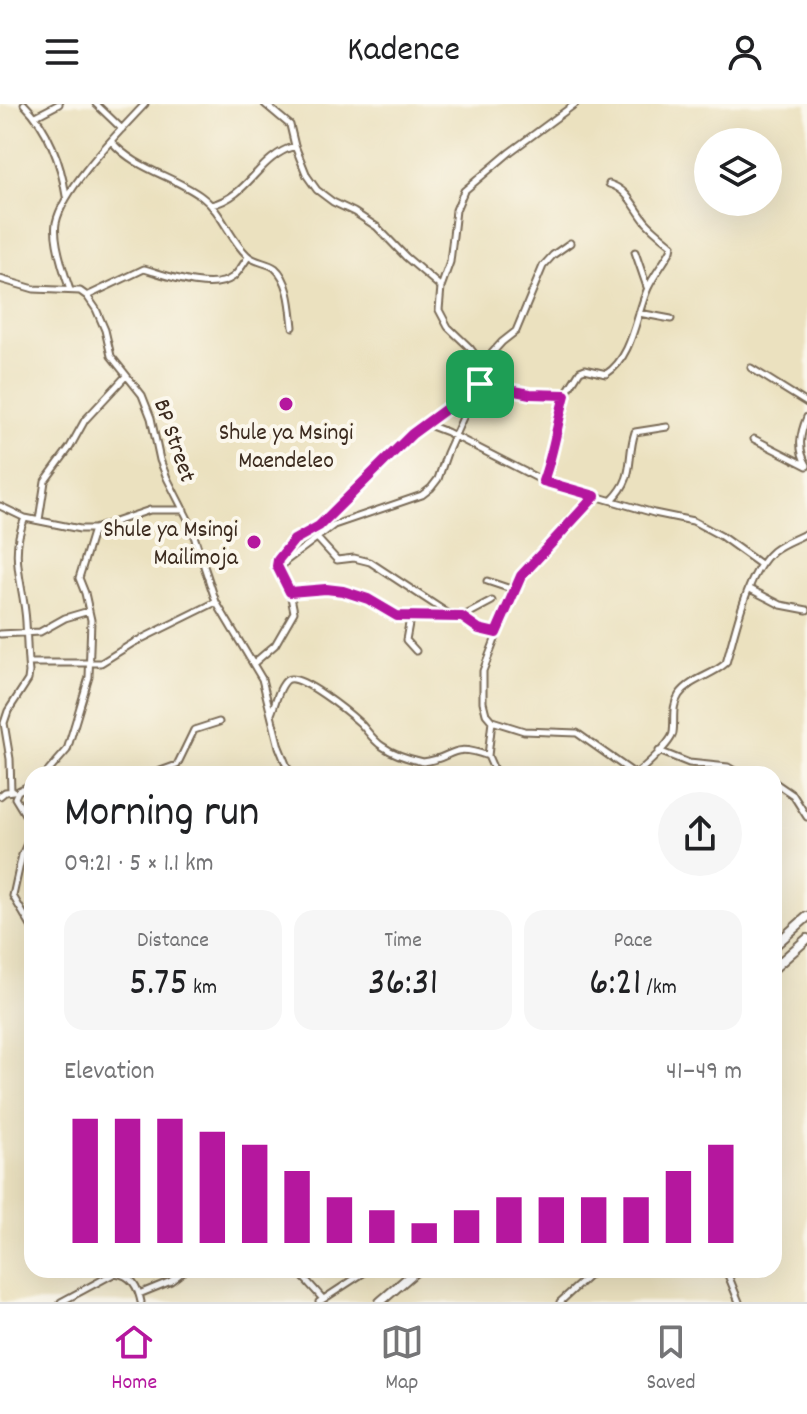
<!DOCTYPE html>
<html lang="en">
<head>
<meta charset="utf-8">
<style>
	body { margin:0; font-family:Dekko,sans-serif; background:#f6f6f6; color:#202124; height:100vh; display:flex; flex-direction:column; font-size:30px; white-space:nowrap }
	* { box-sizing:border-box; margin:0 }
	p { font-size:26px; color:#757577 }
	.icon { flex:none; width:44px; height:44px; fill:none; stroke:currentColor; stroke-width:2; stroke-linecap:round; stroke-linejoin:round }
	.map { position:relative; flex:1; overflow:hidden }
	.drawer { position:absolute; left:24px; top:662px; width:758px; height:512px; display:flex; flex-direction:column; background:#fff; border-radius:24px; box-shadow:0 8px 32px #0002 }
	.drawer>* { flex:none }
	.controls { position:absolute; left:694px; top:24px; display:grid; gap:16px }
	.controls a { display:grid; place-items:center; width:88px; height:88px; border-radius:50%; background:#fff; box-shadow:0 8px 32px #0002; font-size:40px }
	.pin { position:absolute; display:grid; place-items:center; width:68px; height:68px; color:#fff; margin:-34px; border-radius:16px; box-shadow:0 4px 12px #0006 }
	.round { display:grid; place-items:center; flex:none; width:84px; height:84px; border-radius:42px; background:#f6f6f6 }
	.headline { display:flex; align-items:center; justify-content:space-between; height:136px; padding:0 40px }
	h1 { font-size:44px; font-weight:600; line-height:60px }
	.stats { display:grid; grid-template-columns:repeat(3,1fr); gap:12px; height:136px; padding:8px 40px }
	.stats div { display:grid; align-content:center; border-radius:20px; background:#f6f6f6; text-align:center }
	.stats b { font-size:40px; font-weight:600 }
	.stats small { font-size:22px; font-weight:400 }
	.stats p { font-size:22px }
	.chart { height:224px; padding:16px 40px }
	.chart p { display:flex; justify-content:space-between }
	.chart svg { width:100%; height:144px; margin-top:8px; stroke:#b5179e; stroke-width:6 }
	header { display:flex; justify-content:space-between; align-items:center; height:104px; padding:0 40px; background:#fff; font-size:36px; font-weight:600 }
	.dock { display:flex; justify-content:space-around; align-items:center; height:112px; border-top:2px solid #e0e0e0; background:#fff; font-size:22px; color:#757577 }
	.dock a { display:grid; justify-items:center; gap:4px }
	.dock .on { color:#b5179e }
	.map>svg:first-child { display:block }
</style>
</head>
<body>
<header><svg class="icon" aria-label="menu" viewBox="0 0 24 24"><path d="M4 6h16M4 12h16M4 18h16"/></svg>Kadence<svg class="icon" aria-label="person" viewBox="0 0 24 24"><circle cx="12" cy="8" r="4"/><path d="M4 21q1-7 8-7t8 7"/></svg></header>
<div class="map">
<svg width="807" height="1198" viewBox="0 0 807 1198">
	<rect width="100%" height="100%" fill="#fbf7ec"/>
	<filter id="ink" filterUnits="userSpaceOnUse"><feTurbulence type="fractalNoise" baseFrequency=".0125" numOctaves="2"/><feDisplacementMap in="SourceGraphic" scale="16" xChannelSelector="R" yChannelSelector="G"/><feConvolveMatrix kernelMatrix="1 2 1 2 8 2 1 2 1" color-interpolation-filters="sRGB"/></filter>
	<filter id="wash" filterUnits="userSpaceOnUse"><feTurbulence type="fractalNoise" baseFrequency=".006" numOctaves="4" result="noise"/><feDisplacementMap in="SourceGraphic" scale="32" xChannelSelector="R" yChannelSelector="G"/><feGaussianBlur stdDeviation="1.8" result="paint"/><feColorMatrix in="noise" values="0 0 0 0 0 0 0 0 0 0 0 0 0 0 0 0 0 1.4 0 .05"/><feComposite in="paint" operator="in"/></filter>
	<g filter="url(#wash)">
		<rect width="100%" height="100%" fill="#ebe1bf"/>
	</g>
	<g filter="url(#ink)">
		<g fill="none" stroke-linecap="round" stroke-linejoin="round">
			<defs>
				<path id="minor" d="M24 0C48 24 61 59 66 92
					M96 0 122 25
					M265 0 290 21 295 42 307 72 317 86 333 98 354 108 377 123 406 153 441 183
					M36 12 59 0
					M112 38C135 65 174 72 202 93 222 108 229 134 247 151 255 159 267 158 275 164 290 177 291 205 293 223
					M211 101C250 92 257 53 295 42
					M635 148 647 183
					M0 175 34 185 80 187 87 192 96 205 105 226 111 252 142 291 151 314 160 356 167 374 189 417 216 498 262 575 279 643 290 670
					M70 186C64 169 53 136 56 119 63 84 120 27 145 0
					M87 192 144 165C166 171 212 189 233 173 239 168 244 159 248 153
					M639 209 671 215
					M482 260 502 238 516 227 543 162 553 151 570 139
					M751 264 807 299
					M426 320 447 328 543 377 654 409 693 417 721 432 760 460
					M754 335 807 362
					M807 361C797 345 800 330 807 313
					M543 377 556 340 558 314 565 291 580 267 585 265 606 270C633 253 636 210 648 184 654 171 664 159 671 146L672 141C664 134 654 127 646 118 635 105 628 85 609 80
					M612 396C636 372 626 356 635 328L667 323
					M0 402 25 414 80 425H94L150 406H184
					M39 416 45 377 70 343 85 316 125 273
					M317 434 337 456 354 454 370 458 452 512
					M279 467 278 456 294 436 319 422 412 330 473 283 480 280 530 290 564 291
					M487 477 514 486
					M750 485 781 501 807 506
					M290 488 326 485 343 487 368 495 397 512 462 513 479 525 496 529
					M462 513 492 497
					M410 514 406 536 416 547
					M0 530 40 528 65 514 89 507
					M28 559H101L133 539 216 498
					M254 559 275 541 294 508 290 488 279 467 286 457 334 421 422 391 431 384 438 375 447 349 483 269 482 260 470 244 448 223 439 206 441 183 450 158 456 106 464 87 510 48 575 0
					M271 610C275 601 279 582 287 576 299 568 349 609 360 619 367 626 373 636 382 642 393 650 409 655 423 658 456 654 448 638 488 652L496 670
					M492 617 524 627 577 629 635 670
					M659 647 689 659 728 663 738 669 751 670
					M488 652 492 617 486 610 483 598V567L514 486 525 466 595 392
					M46 670 67 646 89 573 91 516 85 489 79 474 94 425
					M152 670 177 661 194 626 219 618
					M635 670C645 663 671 639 673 629 675 615 671 603 679 591 691 574 712 572 726 559 736 526 746 470 773 447 783 439 796 435 807 429
					M774 678 793 691 807 713
					M32 680 18 687 15 694 32 722
					M11 687 10 655 4 619 8 607 28 576 29 568C27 552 27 535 26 518 24 480 8 452 25 414
					M0 692 5 688 13 687
					M32 728 22 751 13 792 32 824
					M297 1166 323 1195
					M726 1166 739 1198
					M139 1190 171 1177 185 1166
					M61 1198 115 1169C132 1171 138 1183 141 1198
					M319 1198 368 1166
					M560 1198 595 1166"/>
				<path id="highway" d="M774 842 807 813
					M774 864 807 835
					M380 1198 417 1166"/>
			</defs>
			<use href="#minor" stroke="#796a56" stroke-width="9"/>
			<use href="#highway" stroke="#796a56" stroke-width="12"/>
			<use href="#minor" stroke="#fff" stroke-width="5"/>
			<use href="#highway" stroke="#fff" stroke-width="8"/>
		</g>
	</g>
	<g fill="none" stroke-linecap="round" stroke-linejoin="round" filter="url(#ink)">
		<defs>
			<path id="route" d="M480 280 530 290 565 291C557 320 554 348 543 377L595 392 521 472 496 529 479 525 462 513 397 512 368 495 343 487 326 485 290 488 277 462 278 456 294 436 319 422 412 330Z"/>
		</defs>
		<use href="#route" stroke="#fff" stroke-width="16"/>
		<use href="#route" stroke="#b5179e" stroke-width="10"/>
	</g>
	<g fill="#b5179e" stroke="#fbf7ec" stroke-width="3">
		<circle cx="286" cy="300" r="8"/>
		<circle cx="254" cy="438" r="8"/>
	</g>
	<g text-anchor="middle" stroke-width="8" stroke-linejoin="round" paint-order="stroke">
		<g font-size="24" fill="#3b2a1e" stroke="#fbf7ec">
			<text x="286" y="335">Shule ya Msingi<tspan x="286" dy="28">Maendeleo</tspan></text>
			<text x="238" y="432" text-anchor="end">Shule ya Msingi<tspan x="238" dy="28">Mailimoja</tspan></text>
		</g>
		<g font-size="24" fill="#3b2a1e" stroke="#fbf7ec">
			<text transform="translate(176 336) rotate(71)" y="8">BP Street</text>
		</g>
	</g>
</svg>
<div class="controls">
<a><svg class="icon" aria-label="layers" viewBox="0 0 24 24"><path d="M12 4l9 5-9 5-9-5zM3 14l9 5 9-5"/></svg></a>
</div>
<div class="pin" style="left:480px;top:280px;background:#1e9e55"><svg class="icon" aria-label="arrive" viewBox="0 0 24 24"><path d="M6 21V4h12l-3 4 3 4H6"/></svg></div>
<section class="drawer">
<div class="headline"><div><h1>Morning run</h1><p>09:21 · 5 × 1.1 km</p></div><a class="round"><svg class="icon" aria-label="share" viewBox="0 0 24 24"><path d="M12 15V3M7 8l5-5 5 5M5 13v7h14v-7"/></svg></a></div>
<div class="stats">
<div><p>Distance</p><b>5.75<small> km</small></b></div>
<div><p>Time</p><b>36:31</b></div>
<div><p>Pace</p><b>6:21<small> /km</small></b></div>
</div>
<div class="chart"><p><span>Elevation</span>41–49 m</p>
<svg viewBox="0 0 160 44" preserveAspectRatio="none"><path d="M5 44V6M15 44V6M25 44V6M35 44V10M45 44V14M55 44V22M65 44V30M75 44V34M85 44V38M95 44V34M105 44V30M115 44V30M125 44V30M135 44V30M145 44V22M155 44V14"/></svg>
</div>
</section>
</div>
<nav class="dock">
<a class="on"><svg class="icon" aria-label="home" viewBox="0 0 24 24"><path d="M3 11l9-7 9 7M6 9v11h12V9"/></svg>Home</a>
<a><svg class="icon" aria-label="map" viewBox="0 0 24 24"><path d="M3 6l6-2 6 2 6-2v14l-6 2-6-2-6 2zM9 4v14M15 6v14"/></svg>Map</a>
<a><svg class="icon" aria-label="saved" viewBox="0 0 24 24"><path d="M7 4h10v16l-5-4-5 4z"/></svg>Saved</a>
</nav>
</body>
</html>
